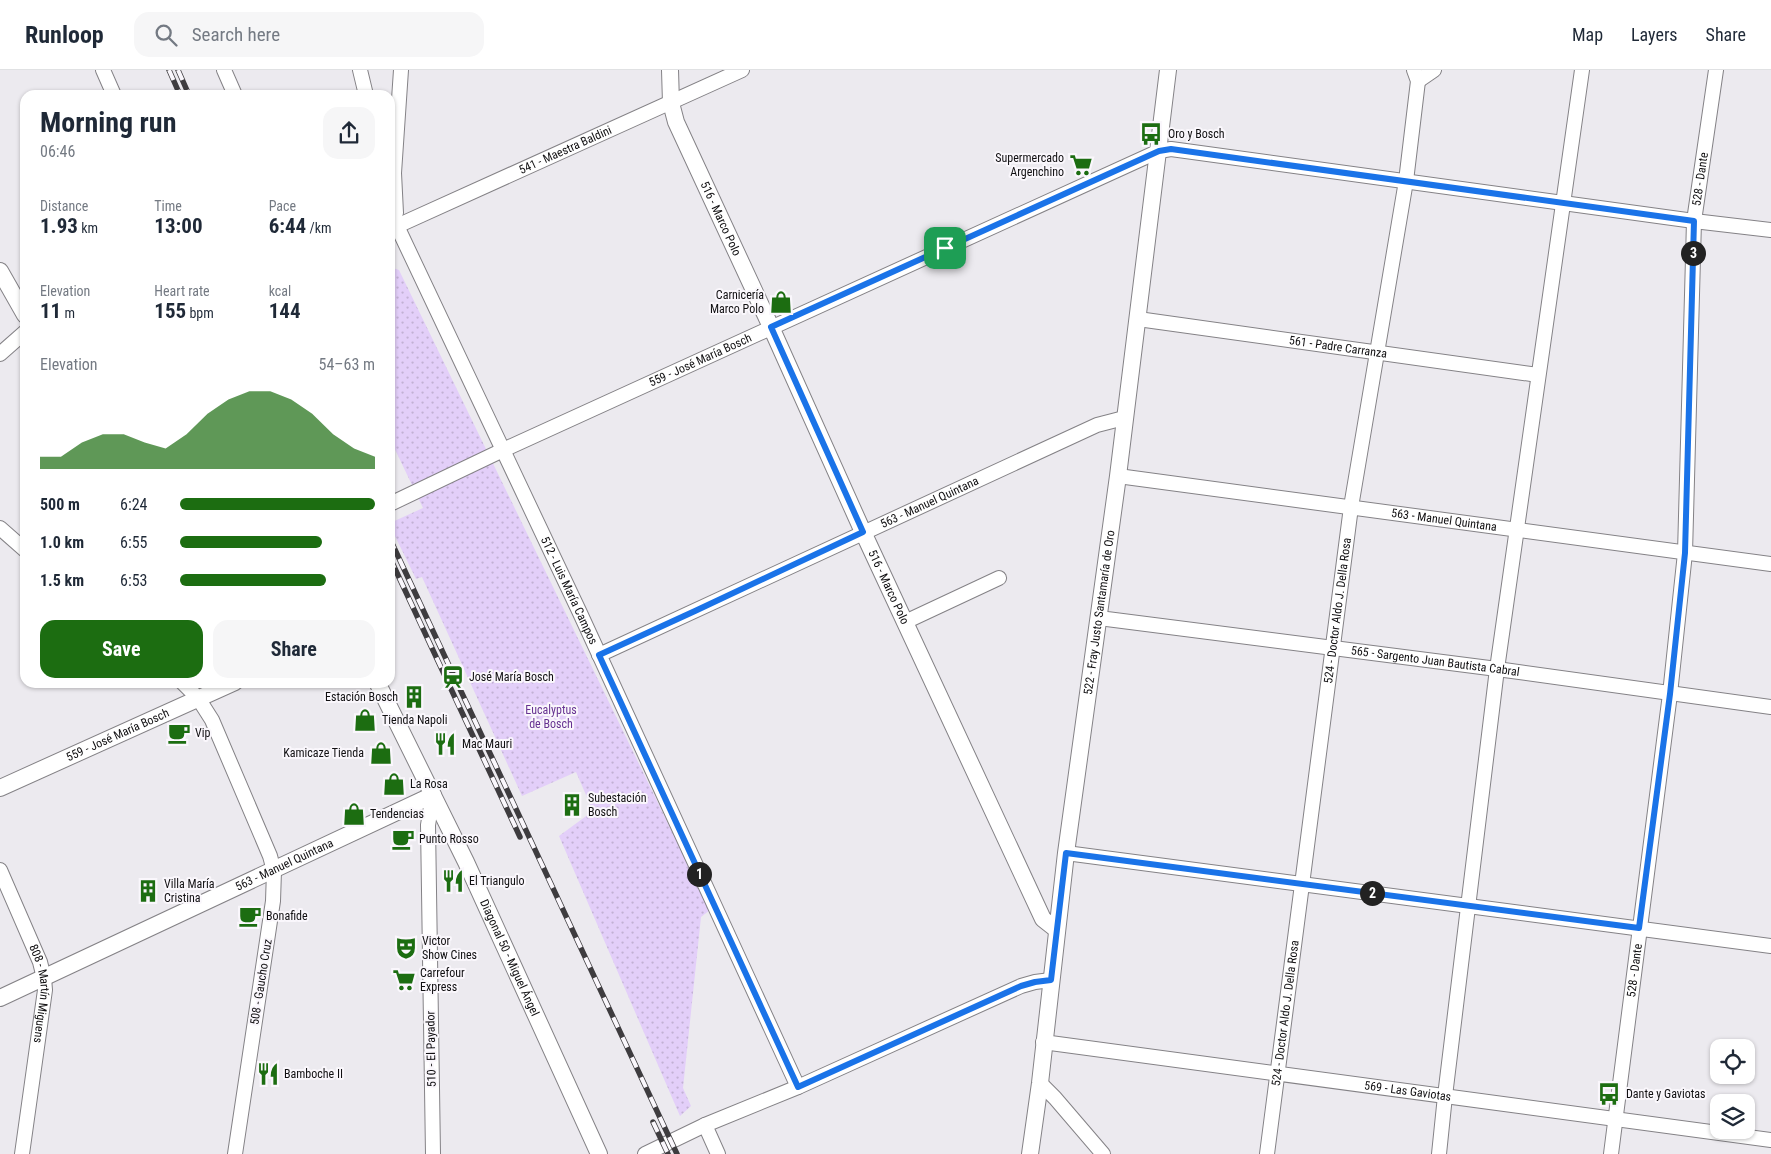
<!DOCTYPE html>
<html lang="en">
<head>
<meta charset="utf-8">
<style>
	body { margin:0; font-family:"Roboto Condensed",sans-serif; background:#f6f6f7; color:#1f2937; height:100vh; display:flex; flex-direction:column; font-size:19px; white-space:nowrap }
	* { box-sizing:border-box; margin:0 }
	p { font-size:16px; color:#747a83 }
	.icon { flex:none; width:28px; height:28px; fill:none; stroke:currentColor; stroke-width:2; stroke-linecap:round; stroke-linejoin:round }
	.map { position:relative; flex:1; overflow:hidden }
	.side { position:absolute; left:20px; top:20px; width:375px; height:598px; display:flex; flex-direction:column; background:#fff; border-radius:15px; box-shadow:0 1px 4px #0004 }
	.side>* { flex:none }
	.controls { position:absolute; left:1710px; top:969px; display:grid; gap:10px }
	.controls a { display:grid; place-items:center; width:45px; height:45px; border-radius:10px; background:#fff; box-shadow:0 1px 4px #0004; font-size:25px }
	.pin { position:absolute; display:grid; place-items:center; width:42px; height:42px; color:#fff; margin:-21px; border-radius:10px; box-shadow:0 2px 8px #0006 }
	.km { position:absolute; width:25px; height:25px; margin:-12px; border-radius:50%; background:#222; color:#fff; font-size:14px; line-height:25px; text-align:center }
	.round { display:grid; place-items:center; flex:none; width:52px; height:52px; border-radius:15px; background:#f6f6f7 }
	.summary { display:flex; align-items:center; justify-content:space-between; height:85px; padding:0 20px }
	h1 { font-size:28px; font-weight:700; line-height:38px }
	.figures { display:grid; grid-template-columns:repeat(3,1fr); gap:8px; height:85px; padding:5px 20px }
	.figures div { display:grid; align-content:center }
	.figures b { font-size:21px; font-weight:700 }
	.figures small { font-size:14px; font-weight:400 }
	.figures p { font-size:14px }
	.chart { height:140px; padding:10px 20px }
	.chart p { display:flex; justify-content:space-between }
	.chart svg { width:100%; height:90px; margin-top:5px; fill:#1c6d11; opacity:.7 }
	.action { display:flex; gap:10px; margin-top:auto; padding:10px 20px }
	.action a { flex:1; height:58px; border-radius:15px; background:#1c6d11; color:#fff; font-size:20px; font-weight:700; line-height:58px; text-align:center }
	.action a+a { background:#f6f6f7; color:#1f2937 }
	ul { padding:0 20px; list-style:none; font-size:16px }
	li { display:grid; grid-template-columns:80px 60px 1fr; align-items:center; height:38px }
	li i { height:12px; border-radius:6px; background:#1c6d11 }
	header { display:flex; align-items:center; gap:30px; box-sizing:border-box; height:70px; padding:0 25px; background:#fff; border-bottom:1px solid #e0e1e3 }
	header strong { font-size:24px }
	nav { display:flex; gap:28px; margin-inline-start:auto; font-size:18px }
	.search { width:350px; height:45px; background:#f6f6f7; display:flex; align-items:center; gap:12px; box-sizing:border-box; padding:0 18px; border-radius:15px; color:#747a83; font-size:19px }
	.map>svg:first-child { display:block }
</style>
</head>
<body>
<header>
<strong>Runloop</strong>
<div class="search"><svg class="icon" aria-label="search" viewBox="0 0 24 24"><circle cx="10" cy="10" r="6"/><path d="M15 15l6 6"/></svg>Search here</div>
<nav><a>Map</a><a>Layers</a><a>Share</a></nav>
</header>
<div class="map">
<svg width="1771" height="1084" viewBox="0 0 1771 1084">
	<defs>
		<pattern id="park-dots" width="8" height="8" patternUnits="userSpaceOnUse" patternTransform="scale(1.25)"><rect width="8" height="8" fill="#e3cff9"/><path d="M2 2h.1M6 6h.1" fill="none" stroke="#c2b1d4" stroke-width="1.8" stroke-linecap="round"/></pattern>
	</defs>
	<rect width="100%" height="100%" fill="#eceaef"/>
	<path fill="url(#park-dots)" d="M390 197 399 200 710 840 701 847 683 1018 691 1036 680 1046 559 766 593 741 576 702 522 726 422 507 416 509 390 456V453L423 438 390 369Z"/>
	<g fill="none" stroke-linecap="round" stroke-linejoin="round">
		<defs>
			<g id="minor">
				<path d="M103 0 114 25"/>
				<path d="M224 0 235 25"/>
				<path d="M360 0 366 25"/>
				<path d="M1418 11 1434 0"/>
				<path id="s1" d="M390 132 397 156 580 543 798 1017"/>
				<path d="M396 143 394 103 401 0"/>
				<path id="s2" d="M390 158 397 156 742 0"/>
				<path id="s3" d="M1138 249 1538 305"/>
				<path d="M0 284 25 262"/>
				<path id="s4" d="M1118 406 1771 494"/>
				<path id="s5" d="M390 434 503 380 1159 81 1171 79 1694 151 1771 160"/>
				<path d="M0 458 25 480"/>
				<path id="s6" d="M1099 548 1497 599 1771 637"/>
				<path d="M905 552 999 508"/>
				<path id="s7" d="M599 585 1097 355 1124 348"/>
				<path d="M182 612 198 628 212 650 270 786 274 801 273 831 235 1084"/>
				<path d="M1066 783 1771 876"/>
				<path id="s8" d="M0 800 40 892 44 908 45 920 22 1084"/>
				<path id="s9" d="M1043 972 1771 1070"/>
				<path d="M1040 1013 1055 1028 1103 1084"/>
				<path d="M705 1055 718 1084"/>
				<path d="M433 1084 428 755 433 725"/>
				<path d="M645 1084 705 1055 798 1017 1021 916 1035 912 1051 910"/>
				<path id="s10" d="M1267 1084 1351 437 1406 111 1418 11 1414 0"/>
				<path d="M1439 1084 1445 1026 1497 599 1582 0"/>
				<path id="s11" d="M1611 1084 1670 624 1685 483 1694 151 1716 0"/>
			</g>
			<g id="tertiary">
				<path id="s12" d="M670 0 671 33 676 52 771 257 863 462 1043 849 1057 860"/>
				<path d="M0 201 25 245"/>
				<path id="s13" d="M377 612 466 792 599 1084"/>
				<path id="s14" d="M0 718 235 612"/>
				<path id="s15" d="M0 928 433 725"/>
				<path id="s16" d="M1030 1084 1040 1013 1066 783 1118 406 1168 0"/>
			</g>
		</defs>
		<use href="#minor" stroke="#848286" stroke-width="16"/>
		<use href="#tertiary" stroke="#848286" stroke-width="18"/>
		<use href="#minor" stroke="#fff" stroke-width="14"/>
		<use href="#tertiary" stroke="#fff" stroke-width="16"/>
		<defs>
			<path id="rail" d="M169 0 180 25
				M178 0 189 25
				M390 469 677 1084
				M390 488 520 767
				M653 1052 668 1084"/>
		</defs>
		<use href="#rail" stroke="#3e3c3f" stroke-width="5.5"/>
		<use href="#rail" stroke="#faf7fc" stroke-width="4" stroke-dasharray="11" stroke-linecap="butt"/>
	</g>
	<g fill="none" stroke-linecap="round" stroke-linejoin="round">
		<defs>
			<path id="route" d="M1171 79 1694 151 1685 483 1670 624 1639 858 1066 783 1051 910 1035 912 1021 916 798 1017 599 585 695 541 863 462 771 257 1159 81Z"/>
		</defs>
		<use href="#route" stroke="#fff" stroke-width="10"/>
		<use href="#route" stroke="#1a73e8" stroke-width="6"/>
	</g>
	<defs>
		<symbol id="bus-bare" viewBox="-9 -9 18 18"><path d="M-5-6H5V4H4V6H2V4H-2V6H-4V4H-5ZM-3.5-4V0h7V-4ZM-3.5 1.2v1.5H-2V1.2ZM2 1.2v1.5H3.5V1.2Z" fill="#1c6d11" stroke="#faf7fc" stroke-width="2.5" paint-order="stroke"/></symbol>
		<symbol id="supermarket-bare" viewBox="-9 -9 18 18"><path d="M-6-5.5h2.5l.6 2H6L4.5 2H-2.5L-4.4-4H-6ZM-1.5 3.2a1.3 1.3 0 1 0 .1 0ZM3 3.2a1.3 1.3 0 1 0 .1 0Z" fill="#1c6d11" stroke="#faf7fc" stroke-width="2.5" paint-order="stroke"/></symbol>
		<symbol id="shop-bare" viewBox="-9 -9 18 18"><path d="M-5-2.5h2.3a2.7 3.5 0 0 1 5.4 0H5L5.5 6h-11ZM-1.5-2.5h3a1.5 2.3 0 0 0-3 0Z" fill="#1c6d11" stroke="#faf7fc" stroke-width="2.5" paint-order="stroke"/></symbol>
		<symbol id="station-bare" viewBox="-9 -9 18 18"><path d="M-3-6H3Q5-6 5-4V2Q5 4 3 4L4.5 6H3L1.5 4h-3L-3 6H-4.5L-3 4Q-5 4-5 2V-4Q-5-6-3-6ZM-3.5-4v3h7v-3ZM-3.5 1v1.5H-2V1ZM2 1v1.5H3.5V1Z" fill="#1c6d11" stroke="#faf7fc" stroke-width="2.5" paint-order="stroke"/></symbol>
		<symbol id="building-bare" viewBox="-9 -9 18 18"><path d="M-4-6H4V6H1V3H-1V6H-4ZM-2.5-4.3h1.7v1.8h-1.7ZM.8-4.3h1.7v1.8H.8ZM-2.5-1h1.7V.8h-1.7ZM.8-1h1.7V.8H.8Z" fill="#1c6d11" stroke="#faf7fc" stroke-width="2.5" paint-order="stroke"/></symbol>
		<symbol id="cafe-bare" viewBox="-9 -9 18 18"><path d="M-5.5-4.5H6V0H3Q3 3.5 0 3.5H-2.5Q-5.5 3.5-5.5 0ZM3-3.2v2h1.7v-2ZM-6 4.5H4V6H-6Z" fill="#1c6d11" stroke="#faf7fc" stroke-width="2.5" paint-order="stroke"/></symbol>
		<symbol id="restaurant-bare" viewBox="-9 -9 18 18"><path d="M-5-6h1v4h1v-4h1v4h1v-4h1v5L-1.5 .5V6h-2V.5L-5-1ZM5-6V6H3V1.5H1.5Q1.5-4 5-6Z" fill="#1c6d11" stroke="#faf7fc" stroke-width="2.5" paint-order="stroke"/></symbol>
		<symbol id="theatre-bare" viewBox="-9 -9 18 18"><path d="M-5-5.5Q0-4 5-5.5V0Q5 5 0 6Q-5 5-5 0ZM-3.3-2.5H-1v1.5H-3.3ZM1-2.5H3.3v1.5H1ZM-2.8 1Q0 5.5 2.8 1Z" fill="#1c6d11" stroke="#faf7fc" stroke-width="2.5" paint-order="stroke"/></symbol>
	</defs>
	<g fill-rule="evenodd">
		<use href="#bus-bare" x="1135" y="48" width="32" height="32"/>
		<use href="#supermarket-bare" x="1065" y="79" width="32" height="32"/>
		<use href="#shop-bare" x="765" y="216" width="32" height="32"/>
		<use href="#station-bare" x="437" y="591" width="32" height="32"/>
		<use href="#building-bare" x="398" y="611" width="32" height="32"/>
		<use href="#shop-bare" x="349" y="634" width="32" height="32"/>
		<use href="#cafe-bare" x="163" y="647" width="32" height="32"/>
		<use href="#restaurant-bare" x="429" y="658" width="32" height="32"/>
		<use href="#shop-bare" x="365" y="667" width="32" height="32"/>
		<use href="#shop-bare" x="378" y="698" width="32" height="32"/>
		<use href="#building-bare" x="556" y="719" width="32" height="32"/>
		<use href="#shop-bare" x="338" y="728" width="32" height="32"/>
		<use href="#cafe-bare" x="387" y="753" width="32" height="32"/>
		<use href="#restaurant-bare" x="437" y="795" width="32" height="32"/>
		<use href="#building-bare" x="132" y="805" width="32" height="32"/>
		<use href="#cafe-bare" x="234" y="830" width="32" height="32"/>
		<use href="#theatre-bare" x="390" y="862" width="32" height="32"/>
		<use href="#supermarket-bare" x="388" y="894" width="32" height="32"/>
		<use href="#restaurant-bare" x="252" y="988" width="32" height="32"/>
		<use href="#bus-bare" x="1593" y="1008" width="32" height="32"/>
	</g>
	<g text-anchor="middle" stroke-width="4" stroke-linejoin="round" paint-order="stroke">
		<g font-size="12" fill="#100f11" stroke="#faf7fc" text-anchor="start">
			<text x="1168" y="68">Oro y Bosch</text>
			<text x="1064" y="92" text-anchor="end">Supermercado<tspan x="1064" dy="14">Argenchino</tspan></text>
			<text x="764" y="229" text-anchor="end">Carnicería<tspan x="764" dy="14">Marco Polo</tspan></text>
			<text x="469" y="611">José María Bosch</text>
			<text x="398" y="631" text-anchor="end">Estación Bosch</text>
			<text x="382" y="654">Tienda Napoli</text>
			<text x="195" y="667">Vip</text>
			<text x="462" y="678">Mac Mauri</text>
			<text x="364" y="687" text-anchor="end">Kamicaze Tienda</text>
			<text x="410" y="718">La Rosa</text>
			<text x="588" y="732">Subestación<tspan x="588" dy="14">Bosch</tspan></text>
			<text x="370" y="748">Tendencias</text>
			<text x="419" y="773">Punto Rosso</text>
			<text x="469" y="815">El Triangulo</text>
			<text x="164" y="818">Villa María<tspan x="164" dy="14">Cristina</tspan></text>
			<text x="266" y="850">Bonafide</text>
			<text x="422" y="875">Victor<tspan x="422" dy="14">Show Cines</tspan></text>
			<text x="420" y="907">Carrefour<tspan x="420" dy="14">Express</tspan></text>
			<text x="284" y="1008">Bamboche II</text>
			<text x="1626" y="1028">Dante y Gaviotas</text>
		</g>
		<g font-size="12" fill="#100f11" stroke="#faf7fc">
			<text dy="4" stroke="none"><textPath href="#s2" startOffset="192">541 - Maestra Baldini</textPath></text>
			<text dy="4" stroke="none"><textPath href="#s11" startOffset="980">528 - Dante</textPath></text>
			<text dy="4" stroke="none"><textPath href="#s12" startOffset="159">516 - Marco Polo</textPath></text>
			<text dy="4" stroke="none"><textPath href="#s3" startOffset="202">561 - Padre Carranza</textPath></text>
			<text dy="4" stroke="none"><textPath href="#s5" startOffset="342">559 - José María Bosch</textPath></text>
			<text dy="4" stroke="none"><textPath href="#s7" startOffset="364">563 - Manuel Quintana</textPath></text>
			<text dy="4" stroke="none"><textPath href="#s4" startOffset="329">563 - Manuel Quintana</textPath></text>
			<text dy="4" stroke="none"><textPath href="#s12" startOffset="564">516 - Marco Polo</textPath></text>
			<text dy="4" stroke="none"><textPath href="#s1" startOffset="428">512 - Luis María Campos</textPath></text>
			<text dy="4" stroke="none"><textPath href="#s10" startOffset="548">524 - Doctor Aldo J. Della Rosa</textPath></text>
			<text dy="4" stroke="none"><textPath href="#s16" startOffset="546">522 - Fray Justo Santamaría de Oro</textPath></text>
			<text dy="4" stroke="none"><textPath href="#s6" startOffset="339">565 - Sargento Juan Bautista Cabral</textPath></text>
			<text dy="4" stroke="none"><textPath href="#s14" startOffset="129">559 - José María Bosch</textPath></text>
			<text dy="4" stroke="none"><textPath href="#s15" startOffset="314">563 - Manuel Quintana</textPath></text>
			<text dy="4" stroke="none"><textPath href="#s13" startOffset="306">Diagonal 50 - Miguel Ángel</textPath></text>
			<text dy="4" stroke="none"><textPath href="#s11" startOffset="185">528 - Dante</textPath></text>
			<text transform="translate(261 912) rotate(-81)" y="4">508 - Gaucho Cruz</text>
			<text dy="4" stroke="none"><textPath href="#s8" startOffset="132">808 - Martín Miguens</textPath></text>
			<text dy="4" stroke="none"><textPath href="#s10" startOffset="142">524 - Doctor Aldo J. Della Rosa</textPath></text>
			<text transform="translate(431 979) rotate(-91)" y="4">510 - El Payador</text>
			<text dy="4" stroke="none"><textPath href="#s9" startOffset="368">569 - Las Gaviotas</textPath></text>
		</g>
		<g font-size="12" fill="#663291" stroke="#faf7fc">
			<text x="551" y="644">Eucalyptus<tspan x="551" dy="14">de Bosch</tspan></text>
		</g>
	</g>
</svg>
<div class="controls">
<a><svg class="icon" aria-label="locate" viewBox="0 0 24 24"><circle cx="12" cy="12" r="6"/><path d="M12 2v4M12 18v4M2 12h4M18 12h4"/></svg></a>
<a><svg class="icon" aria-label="layers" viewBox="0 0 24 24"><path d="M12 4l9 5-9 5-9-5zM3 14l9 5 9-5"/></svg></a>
</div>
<div class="pin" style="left:945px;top:178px;background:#1e9e55"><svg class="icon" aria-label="arrive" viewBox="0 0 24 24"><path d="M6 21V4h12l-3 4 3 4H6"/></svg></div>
<b class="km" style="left:699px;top:804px">1</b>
<b class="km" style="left:1372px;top:823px">2</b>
<b class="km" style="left:1693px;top:183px">3</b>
<section class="side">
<div class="summary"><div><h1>Morning run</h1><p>06:46</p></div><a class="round"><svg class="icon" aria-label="share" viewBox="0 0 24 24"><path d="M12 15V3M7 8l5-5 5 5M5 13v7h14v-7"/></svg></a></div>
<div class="figures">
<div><p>Distance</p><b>1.93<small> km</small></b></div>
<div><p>Time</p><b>13:00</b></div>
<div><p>Pace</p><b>6:44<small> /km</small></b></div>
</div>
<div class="figures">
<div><p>Elevation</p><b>11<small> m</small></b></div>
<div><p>Heart rate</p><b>155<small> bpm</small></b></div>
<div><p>kcal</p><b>144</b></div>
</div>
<div class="chart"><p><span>Elevation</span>54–63 m</p>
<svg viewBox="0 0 160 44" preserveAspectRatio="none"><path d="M0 44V38L10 38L20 31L30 27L40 27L50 31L60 34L70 27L80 17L90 10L100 6L110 6L120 10L130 17L140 27L150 34L160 38V44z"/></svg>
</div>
<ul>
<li><b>500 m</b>6:24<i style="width:100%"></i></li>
<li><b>1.0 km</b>6:55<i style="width:73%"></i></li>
<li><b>1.5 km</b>6:53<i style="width:75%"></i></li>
</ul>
<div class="action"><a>Save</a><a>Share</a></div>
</section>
</div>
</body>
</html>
